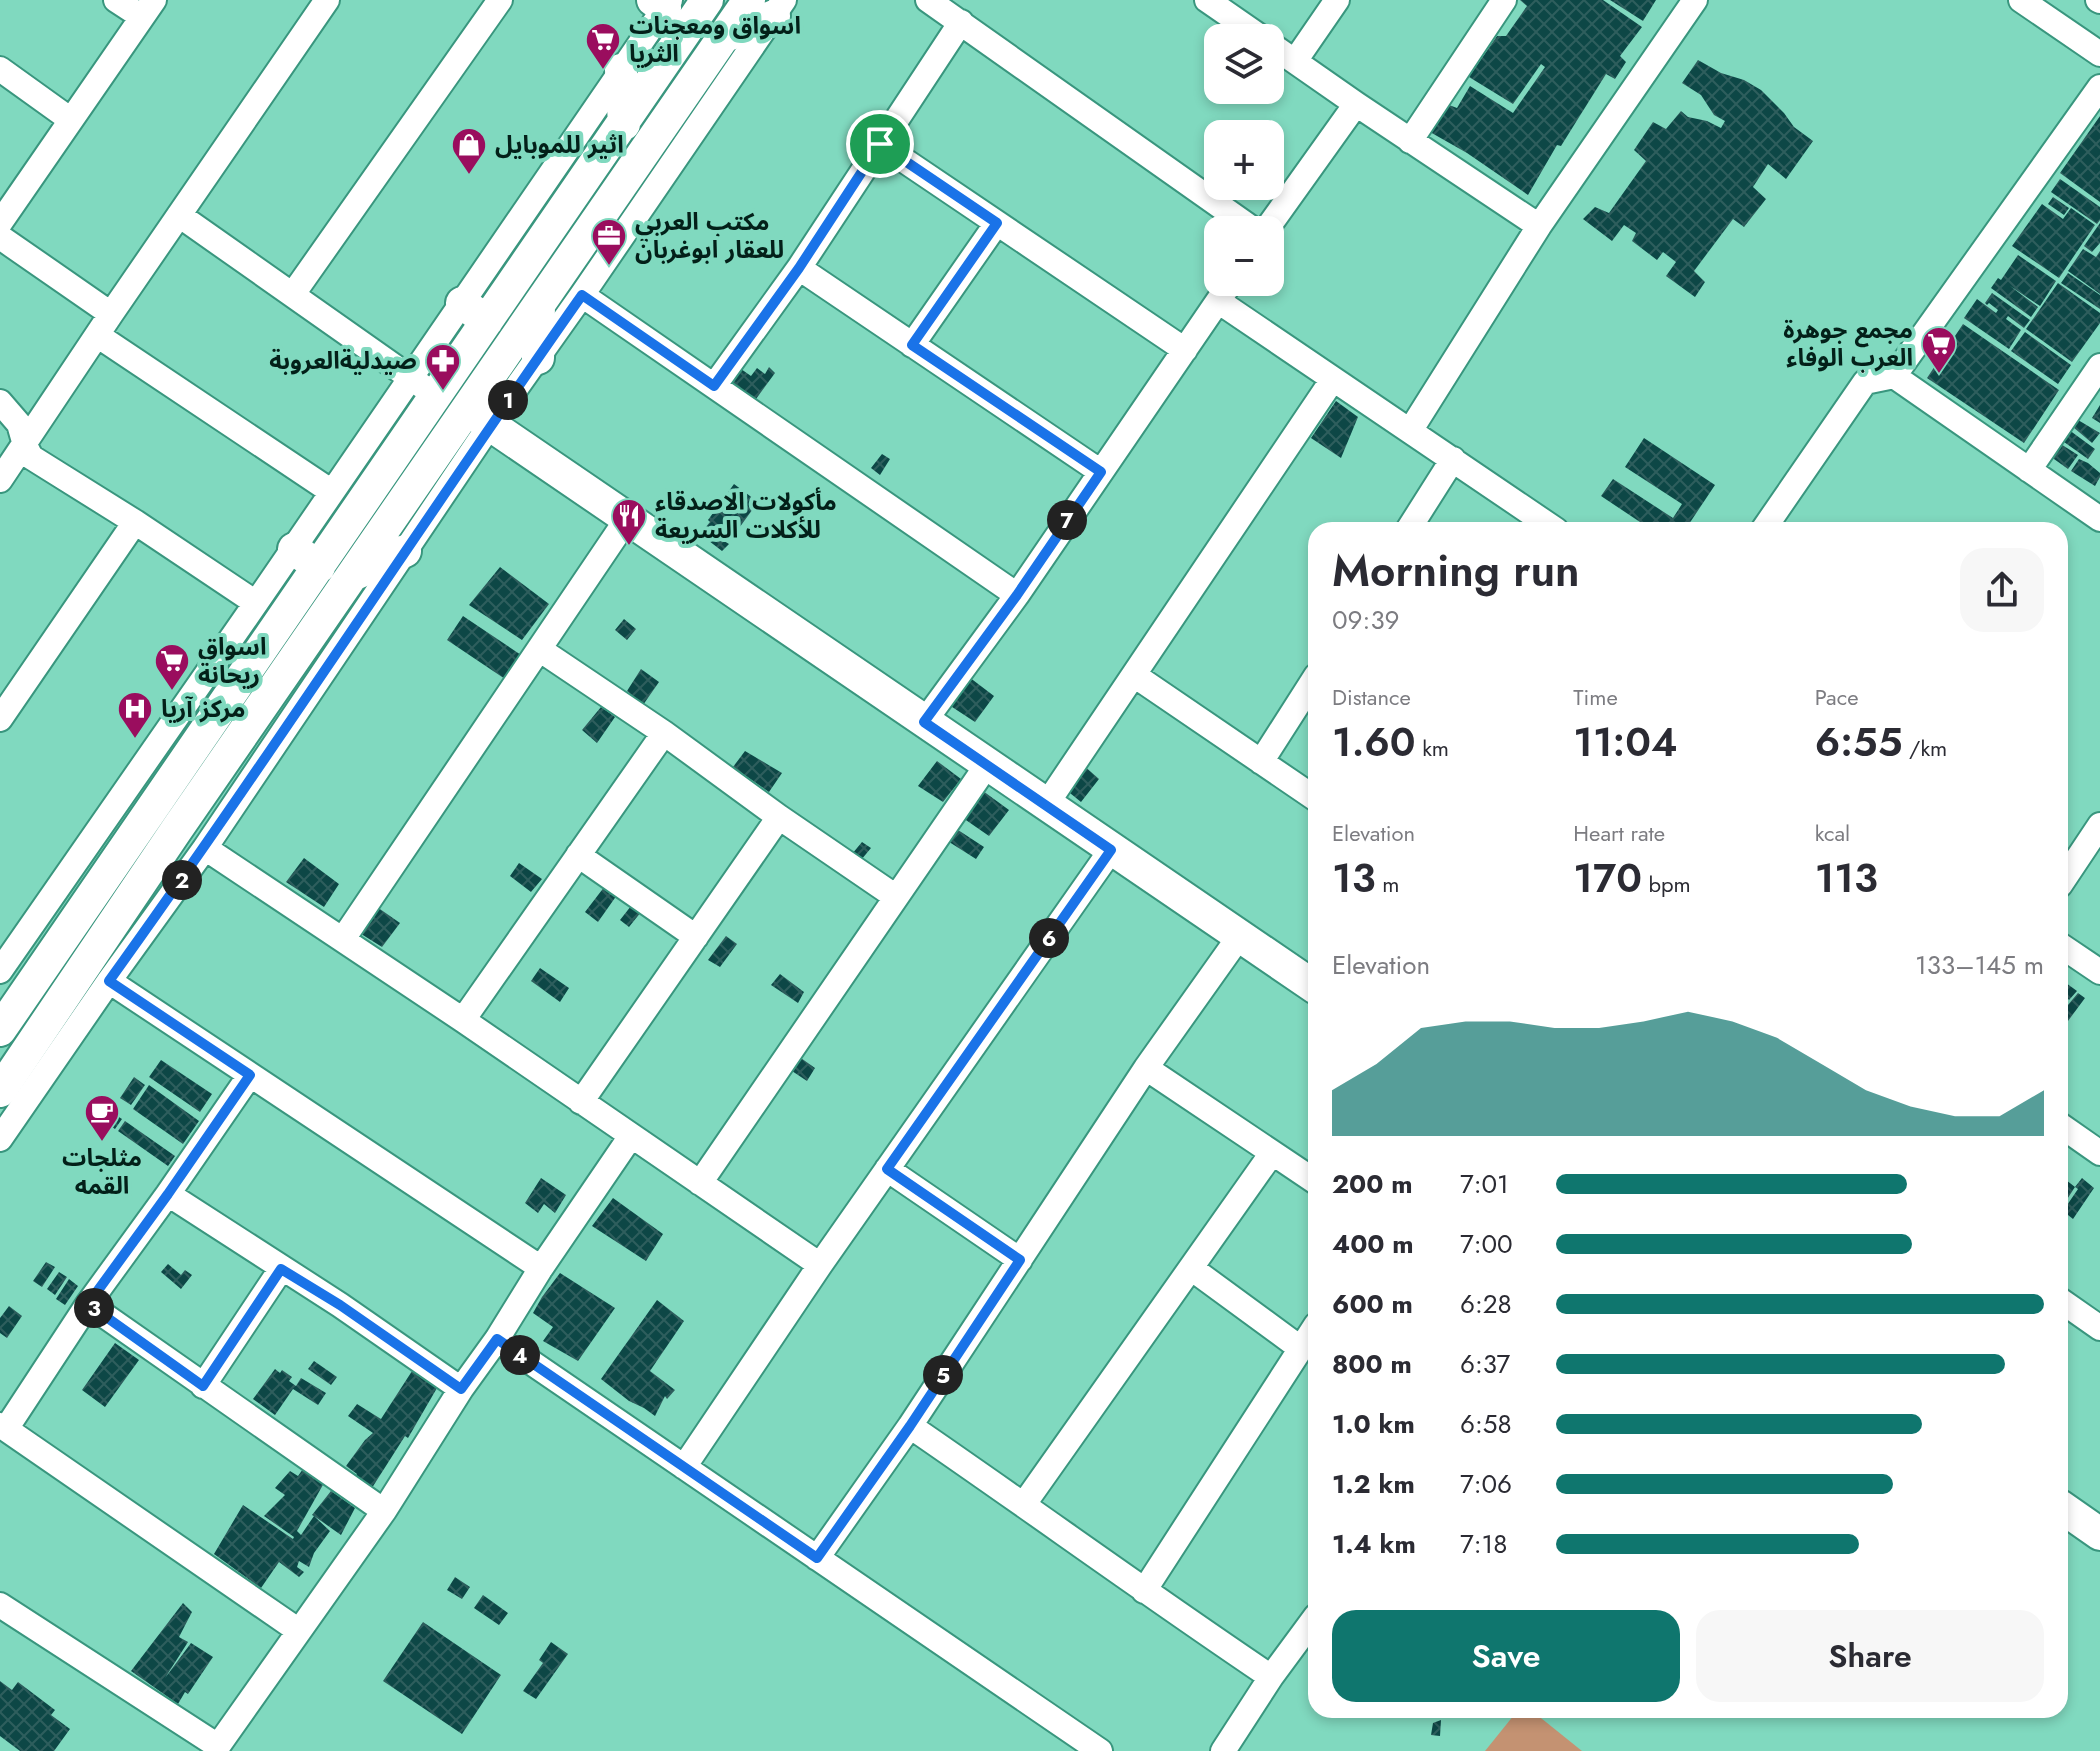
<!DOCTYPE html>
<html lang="en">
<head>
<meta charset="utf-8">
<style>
	body { margin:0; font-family:Jost,"Noto Sans Arabic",sans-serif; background:#f7f7f7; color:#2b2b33; height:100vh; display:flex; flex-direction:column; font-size:30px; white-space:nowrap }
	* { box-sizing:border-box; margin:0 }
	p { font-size:26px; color:#7c7c81 }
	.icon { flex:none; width:44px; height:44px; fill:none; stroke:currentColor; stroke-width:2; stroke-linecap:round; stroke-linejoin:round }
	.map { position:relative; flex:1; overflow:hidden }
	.drawer { position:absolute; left:1308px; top:522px; width:760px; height:1196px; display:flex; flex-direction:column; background:#fff; border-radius:24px; box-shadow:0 4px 12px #0003 }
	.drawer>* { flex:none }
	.tools { position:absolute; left:1204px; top:24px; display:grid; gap:16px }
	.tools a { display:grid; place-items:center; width:80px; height:80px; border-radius:16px; background:#fff; box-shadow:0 4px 12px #0003; font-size:40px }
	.pin { position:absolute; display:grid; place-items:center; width:68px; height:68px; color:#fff; margin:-34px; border:4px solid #fff; border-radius:50%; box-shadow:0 2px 8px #0007 }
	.km { position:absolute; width:40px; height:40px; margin:-20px; border-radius:50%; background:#222; color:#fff; font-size:22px; line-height:40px; text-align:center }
	.round { display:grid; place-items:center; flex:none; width:84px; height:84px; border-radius:24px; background:#f7f7f7 }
	.overview { display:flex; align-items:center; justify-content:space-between; height:136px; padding:0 24px }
	h1 { font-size:44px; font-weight:600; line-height:60px }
	.figures { display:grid; grid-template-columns:repeat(3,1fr); gap:12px; height:136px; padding:8px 24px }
	.figures div { display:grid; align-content:center }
	.figures b { font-size:40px; font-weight:600 }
	.figures small { font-size:22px; font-weight:400 }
	.figures p { font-size:22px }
	.chart { height:224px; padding:16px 24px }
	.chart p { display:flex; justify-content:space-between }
	.chart svg { width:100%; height:144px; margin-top:8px; fill:#0f766e; opacity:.7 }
	.action { display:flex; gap:16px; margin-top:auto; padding:16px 24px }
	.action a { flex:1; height:92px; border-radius:24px; background:#0f766e; color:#fff; font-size:32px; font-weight:600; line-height:92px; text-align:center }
	.action a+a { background:#f7f7f7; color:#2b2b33 }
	ul { padding:0 24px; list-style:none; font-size:26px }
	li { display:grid; grid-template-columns:128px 96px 1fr; align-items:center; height:60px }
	li i { height:20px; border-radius:10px; background:#0f766e }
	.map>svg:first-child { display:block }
</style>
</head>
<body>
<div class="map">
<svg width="2100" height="1751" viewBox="0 0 2100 1751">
	<defs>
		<pattern id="building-cross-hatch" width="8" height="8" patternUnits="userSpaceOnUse" patternTransform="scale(2)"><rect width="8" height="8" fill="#0d4746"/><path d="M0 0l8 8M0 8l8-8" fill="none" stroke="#2e5e5d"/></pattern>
	</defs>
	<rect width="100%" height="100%" fill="#80d9bf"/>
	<path fill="#c49272" d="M1518 1710H1531L1582 1751H1485Z"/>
	<path fill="url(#building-cross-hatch)" d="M1520 0H1603L1642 27 1620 56 1626 62 1615 79 1606 74 1561 146 1557 145 1528 195 1467 153 1430 132 1449 105 1457 108 1470 86 1513 113 1545 67 1541 64 1513 104 1469 77 1497 36H1506L1527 6Z
		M1610 0H1656L1643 21Z
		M1698 60 1721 73 1744 80 1761 90 1784 113 1794 127 1813 141 1786 179 1768 164 1753 187 1766 199 1744 227 1733 219 1694 271 1705 282 1695 297 1666 276 1676 262 1663 252 1657 260 1632 241 1636 233 1624 225 1612 241 1583 219 1595 207 1609 213 1646 161 1634 150 1653 122 1666 129 1681 111 1688 117 1707 121 1721 128 1725 121 1714 115 1701 95 1682 83Z
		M2100 116V202L2060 173Z
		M2060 179 2100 207V220L2097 224 2051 192Z
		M2053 197 2069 208 2064 215 2048 204Z
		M2042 204 2063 219 2071 208 2095 225 2059 278 2012 246Z
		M2100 223V243L2092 252 2084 246Z
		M2083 249 2096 257 2100 251V294L2068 271Z
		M2018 255 2056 281 2040 306 2010 286 2038 307 2031 317 1991 288 1998 278 2001 280Z
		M2068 273 2100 295V309L2061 283Z
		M2058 283 2100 313V323L2072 362 2026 329Z
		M1992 293 2030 320 2024 328 2008 316 2006 319 2021 330 2009 349 1964 318 1977 299 1996 313 1998 310 1989 303 1987 305 1985 303Z
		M1963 324 2059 390 2024 443 1927 378Z
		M2025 332 2071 365 2058 384 2011 351Z
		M769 367 775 373 756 399 731 383 741 369 751 376 757 368 765 374Z
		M1336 401 1358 417 1341 458 1311 438Z
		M2100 405V423L2092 418Z
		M2078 420 2100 433 2092 443 2073 427Z
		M2065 427 2095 449 2088 459 2057 437Z
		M1644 438 1715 485 1687 527 1691 530H1652L1601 496 1613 479 1673 518 1682 504 1625 467Z
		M2056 441 2078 455 2068 469 2047 454Z
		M882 454 890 459 880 475 871 468Z
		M2079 459 2088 463 2100 473V477L2095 486 2071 471Z
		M734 484 758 502 734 535 724 541 729 544 722 551 700 534 710 522 708 520Z
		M500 567 549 604 522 640 469 605Z
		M463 616 524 657 508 681 447 640Z
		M624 619 636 629 627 640 615 630Z
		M641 669 659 682 643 705 627 691Z
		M965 674 994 696 975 722 946 703Z
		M601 707 615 717 597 743 582 730Z
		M745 751 782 773 769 792 733 767Z
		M937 761 961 779 943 802 918 786Z
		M1082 764 1099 779 1081 802 1065 789Z
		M983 791 1009 810 989 836 963 818Z
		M955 828 984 847 976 859 946 840Z
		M862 842 871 848 861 860 852 854Z
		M304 858 339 884 324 907 286 882Z
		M519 863 542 879 531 892 510 876Z
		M605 886 617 895 598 922 585 912Z
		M631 906 641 912 629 927 620 920Z
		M377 907 400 923 382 947 358 932Z
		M726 936 737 944 720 967 708 960Z
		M540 968 569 988 560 1002 531 981Z
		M780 974 804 992 798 1003 771 985Z
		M2066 983 2077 991 2069 1000 2060 988Z
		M2078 993 2085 998 2068 1021 2062 1012Z
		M798 1056 815 1068 807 1081 789 1069Z
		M161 1060 212 1094 200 1112 149 1077Z
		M134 1077 145 1085 131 1105 120 1098Z
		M149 1085 199 1121 183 1144 133 1109Z
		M103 1107 122 1119 115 1129 96 1116Z
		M125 1121 175 1156 168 1166 118 1131Z
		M541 1178 566 1195 555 1213 544 1204 538 1213 525 1203Z
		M2082 1178 2094 1188 2073 1219 2063 1211 2078 1189 2075 1187 2060 1210V1188L2066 1180 2075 1187Z
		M613 1198 663 1234 646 1261 592 1226Z
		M46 1262 55 1267 42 1287 33 1281Z
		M168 1264 181 1275 185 1270 192 1275 181 1289 161 1272Z
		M59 1272 67 1277 55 1295 47 1289Z
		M560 1273 615 1308 578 1361 543 1341 553 1327 533 1313 542 1297Z
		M69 1279 78 1286 65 1305 56 1299Z
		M657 1300 684 1321 650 1371 675 1390 667 1399 665 1396 655 1416 644 1408 629 1401 601 1379Z
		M9 1306 22 1316 7 1338 0 1333V1318Z
		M115 1343 139 1360 105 1407 82 1390Z
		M314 1361 337 1377 331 1385 308 1369Z
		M414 1368 437 1388 408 1438 405 1436 370 1491 354 1478 357 1474 346 1466 365 1440 373 1433 348 1416 357 1404 381 1419Z
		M275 1369 280 1373 282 1370 292 1377 289 1381 296 1386 301 1378 326 1393 318 1405 293 1389 275 1415 253 1399Z
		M303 1469 324 1483 297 1531 301 1535 314 1516 312 1515 331 1491 355 1508 341 1535 314 1516 330 1531 314 1553 309 1567 299 1561 297 1567 304 1572 299 1577 279 1562 261 1588 214 1554 243 1505 293 1539 294 1537 264 1516 285 1495 275 1488 290 1471 298 1476Z
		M455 1577 470 1587 462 1599 447 1590Z
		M483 1595 508 1613 499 1625 474 1608Z
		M183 1603 192 1612 179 1637 188 1642 165 1678 191 1643 213 1657 188 1694 185 1692 178 1704 131 1671Z
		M423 1622 501 1675 462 1734 383 1681Z
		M551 1642 568 1654 536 1699 523 1691 543 1663 539 1660Z
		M0 1681 12 1690 18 1682 55 1710 51 1715 70 1729 54 1751H20L0 1736Z
		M1441 1720 1440 1736 1431 1735 1433 1723Z"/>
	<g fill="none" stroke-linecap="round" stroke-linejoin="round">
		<defs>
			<path id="street" d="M116 0 142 17
				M928 0 1254 230
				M1207 0 1262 38
				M2021 0 2100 54
				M2098 0 2100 1
				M1270 44 1356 104 1539 226
				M1295 61 1337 0
				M0 69 71 120
				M1410 141 1504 0
				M880 144 1185 350
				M179 215 422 386
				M0 223 154 0
				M1266 230 1356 104
				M0 237 111 314
				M799 268 1101 472
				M293 294 500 0
				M582 295 1017 595
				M1218 301 1556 530
				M97 335 332 492
				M912 345 997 223
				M1894 376 2100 519
				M714 386 799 268 961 22
				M0 402 19 424 25 445 31 457 135 522 256 603
				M1410 431 1539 226 1695 0
				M2029 470 2100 366
				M0 480 111 314 327 0
				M1408 530 1453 459
				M1763 530 1865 382 1894 376 2100 87
				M539 649 664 733 779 817 896 897
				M1134 675 1316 799
				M0 719 135 522
				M924 722 1017 595 1231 282
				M1261 762 1316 676
				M1046 805 1333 379
				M205 848 463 1020 820 1265
				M578 855 696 937
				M2060 885 2100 825
				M343 939 627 519
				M2060 945 2100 972
				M0 971 256 603 670 0
				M109 981 541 1268
				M463 1020 664 733
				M1146 1068 1316 1182
				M581 1102 779 817
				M2060 1125 2100 1153
				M0 1139 109 981 205 848 490 425 582 295 784 0
				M887 1169 1020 1260
				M700 1183 987 765
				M168 1194 340 1305 461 1389
				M1191 1268 1300 1348
				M2060 1300 2100 1328
				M88 1304 384 1511
				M497 1339 1100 1751
				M203 1386 281 1269
				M0 1425 299 1631
				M910 1426C1031 1509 1149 1595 1271 1677
				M6 1429 88 1304 168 1194 250 1075
				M684 1467 820 1265 1111 850
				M1024 1504 1272 1153
				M817 1558 910 1426 1146 1068 1239 937
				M1144 1591 1316 1325
				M0 1605 218 1746 384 1511 461 1389 497 1339 541 1268 631 1136
				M1223 1751 1271 1677 1316 1616"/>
			<path id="secondary" d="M653 0 665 8
				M723 37 774 16
				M621 70 624 124
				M462 303 487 321
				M538 358 539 305
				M467 409 1316 988
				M294 549 319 567
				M355 574 405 551
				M0 1030 707 0
				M0 1091 177 829 749 0
				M2060 1506 2100 1534"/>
		</defs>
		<use href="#street" stroke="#39967e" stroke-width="28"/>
		<use href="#secondary" stroke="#39967e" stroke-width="36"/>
		<use href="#street" stroke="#fff" stroke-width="24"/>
		<use href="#secondary" stroke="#fff" stroke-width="32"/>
	</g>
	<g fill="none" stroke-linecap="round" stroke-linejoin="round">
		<defs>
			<path id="route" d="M880 144 997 223 912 345 1101 472 1017 595 924 722 1111 850 887 1169 1020 1260 910 1426 817 1558 497 1339 461 1389 340 1305 281 1269 203 1386 88 1304 168 1194 250 1075 109 981C271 756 422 522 582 295L714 386 799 268Z"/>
		</defs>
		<use href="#route" stroke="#fff" stroke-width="16"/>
		<use href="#route" stroke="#1a73e8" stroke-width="10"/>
	</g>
	<defs>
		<symbol id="supermarket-pin" viewBox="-11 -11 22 30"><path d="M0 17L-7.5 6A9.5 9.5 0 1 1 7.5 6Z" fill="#9a0d5e" stroke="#80d9bf"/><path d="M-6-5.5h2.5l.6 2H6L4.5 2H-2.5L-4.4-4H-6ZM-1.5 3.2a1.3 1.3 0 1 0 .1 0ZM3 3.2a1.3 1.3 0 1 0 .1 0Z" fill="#fff"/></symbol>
		<symbol id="shop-pin" viewBox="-11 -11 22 30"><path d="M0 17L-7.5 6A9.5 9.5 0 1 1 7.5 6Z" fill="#9a0d5e" stroke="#80d9bf"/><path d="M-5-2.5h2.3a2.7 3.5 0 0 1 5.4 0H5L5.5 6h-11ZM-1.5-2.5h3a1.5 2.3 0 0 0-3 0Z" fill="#fff"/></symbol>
		<symbol id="office-pin" viewBox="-11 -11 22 30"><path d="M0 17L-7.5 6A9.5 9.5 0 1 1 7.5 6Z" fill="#9a0d5e" stroke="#80d9bf"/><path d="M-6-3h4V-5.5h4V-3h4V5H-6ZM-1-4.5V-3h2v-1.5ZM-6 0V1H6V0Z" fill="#fff"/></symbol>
		<symbol id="pharmacy-pin" viewBox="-11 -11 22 30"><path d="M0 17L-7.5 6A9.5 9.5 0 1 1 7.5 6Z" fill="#9a0d5e" stroke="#80d9bf"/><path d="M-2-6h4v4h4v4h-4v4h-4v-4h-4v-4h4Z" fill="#fff"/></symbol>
		<symbol id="restaurant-pin" viewBox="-11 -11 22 30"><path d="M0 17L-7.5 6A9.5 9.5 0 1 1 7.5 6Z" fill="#9a0d5e" stroke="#80d9bf"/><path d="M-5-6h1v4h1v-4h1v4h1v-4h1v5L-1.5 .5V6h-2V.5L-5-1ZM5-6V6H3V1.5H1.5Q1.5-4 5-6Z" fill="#fff"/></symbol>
		<symbol id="hospital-pin" viewBox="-11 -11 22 30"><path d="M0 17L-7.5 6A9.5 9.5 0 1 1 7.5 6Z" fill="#9a0d5e" stroke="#80d9bf"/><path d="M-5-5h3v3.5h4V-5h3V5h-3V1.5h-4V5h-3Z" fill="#fff"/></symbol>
		<symbol id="cafe-pin" viewBox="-11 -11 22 30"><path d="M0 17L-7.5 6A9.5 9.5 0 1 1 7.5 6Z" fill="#9a0d5e" stroke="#80d9bf"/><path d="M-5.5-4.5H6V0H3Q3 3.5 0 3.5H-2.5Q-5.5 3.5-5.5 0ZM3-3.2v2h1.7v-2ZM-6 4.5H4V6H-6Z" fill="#fff"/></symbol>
	</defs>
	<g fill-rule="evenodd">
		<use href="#supermarket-pin" x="583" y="20" width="40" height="54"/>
		<use href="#shop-pin" x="449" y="125" width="40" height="54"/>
		<use href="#office-pin" x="589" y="216" width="40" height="54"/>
		<use href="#supermarket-pin" x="1919" y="324" width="40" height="54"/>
		<use href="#pharmacy-pin" x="423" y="341" width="40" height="54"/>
		<use href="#restaurant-pin" x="609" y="496" width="40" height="54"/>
		<use href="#supermarket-pin" x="152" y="641" width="40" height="54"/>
		<use href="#hospital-pin" x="115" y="689" width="40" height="54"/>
		<use href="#cafe-pin" x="82" y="1092" width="40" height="54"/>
	</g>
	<g text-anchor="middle" stroke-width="8" stroke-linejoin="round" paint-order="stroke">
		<g font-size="24" font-weight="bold" fill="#032019" stroke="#80d9bf" text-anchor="start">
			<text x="629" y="34">اسواق ومعجنات<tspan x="629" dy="28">الثريا</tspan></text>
			<text x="495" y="153">اثير للموبايل</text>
			<text x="635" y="230">مكتب العربي<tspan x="635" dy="28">للعقار ابوغربان</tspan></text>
			<text x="1913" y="338" text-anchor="end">مجمع جوهرة<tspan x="1913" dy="28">العرب الوفاء</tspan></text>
			<text x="417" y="369" text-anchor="end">صيدليةالعروبة</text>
			<text x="655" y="510">مأكولات الاصدقاء<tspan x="655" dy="28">للأكلات السريعة</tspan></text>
			<text x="198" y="655">اسواق<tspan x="198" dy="28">ريحانة</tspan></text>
			<text x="161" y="717">مركز آريا</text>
			<text x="102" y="1166" text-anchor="middle">مثلجات<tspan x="102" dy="28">القمه</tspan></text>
		</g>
	</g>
</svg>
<div class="tools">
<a><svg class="icon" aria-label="layers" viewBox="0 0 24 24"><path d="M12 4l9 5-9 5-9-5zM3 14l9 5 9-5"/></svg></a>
<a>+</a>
<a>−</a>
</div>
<div class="pin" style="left:880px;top:144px;background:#1e9e55"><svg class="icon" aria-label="arrive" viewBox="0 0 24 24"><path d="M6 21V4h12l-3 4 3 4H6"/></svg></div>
<b class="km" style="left:508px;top:400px">1</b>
<b class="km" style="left:182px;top:880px">2</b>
<b class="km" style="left:94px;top:1308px">3</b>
<b class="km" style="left:520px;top:1355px">4</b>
<b class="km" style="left:943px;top:1375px">5</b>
<b class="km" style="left:1049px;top:938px">6</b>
<b class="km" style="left:1067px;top:520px">7</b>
<section class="drawer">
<div class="overview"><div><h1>Morning run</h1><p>09:39</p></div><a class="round"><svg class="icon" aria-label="share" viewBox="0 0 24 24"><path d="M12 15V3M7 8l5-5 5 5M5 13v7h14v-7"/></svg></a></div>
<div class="figures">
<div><p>Distance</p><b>1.60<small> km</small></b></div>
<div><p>Time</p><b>11:04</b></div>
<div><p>Pace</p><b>6:55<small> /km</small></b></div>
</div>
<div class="figures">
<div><p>Elevation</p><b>13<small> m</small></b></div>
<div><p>Heart rate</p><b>170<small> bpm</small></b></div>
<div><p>kcal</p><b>113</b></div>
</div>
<div class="chart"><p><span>Elevation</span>133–145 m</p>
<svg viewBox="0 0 160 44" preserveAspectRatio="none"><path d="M0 44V30L10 22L20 11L30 9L40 9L50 11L60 11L70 9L80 6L90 9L100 14L110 22L120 30L130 35L140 38L150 38L160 30V44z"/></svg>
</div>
<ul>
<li><b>200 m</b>7:01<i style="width:72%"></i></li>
<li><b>400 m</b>7:00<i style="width:73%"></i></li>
<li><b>600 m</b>6:28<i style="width:100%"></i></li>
<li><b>800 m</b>6:37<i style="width:92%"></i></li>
<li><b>1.0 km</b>6:58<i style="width:75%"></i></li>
<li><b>1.2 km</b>7:06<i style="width:69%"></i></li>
<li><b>1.4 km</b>7:18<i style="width:62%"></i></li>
</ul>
<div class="action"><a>Save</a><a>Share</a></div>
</section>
</div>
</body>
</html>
